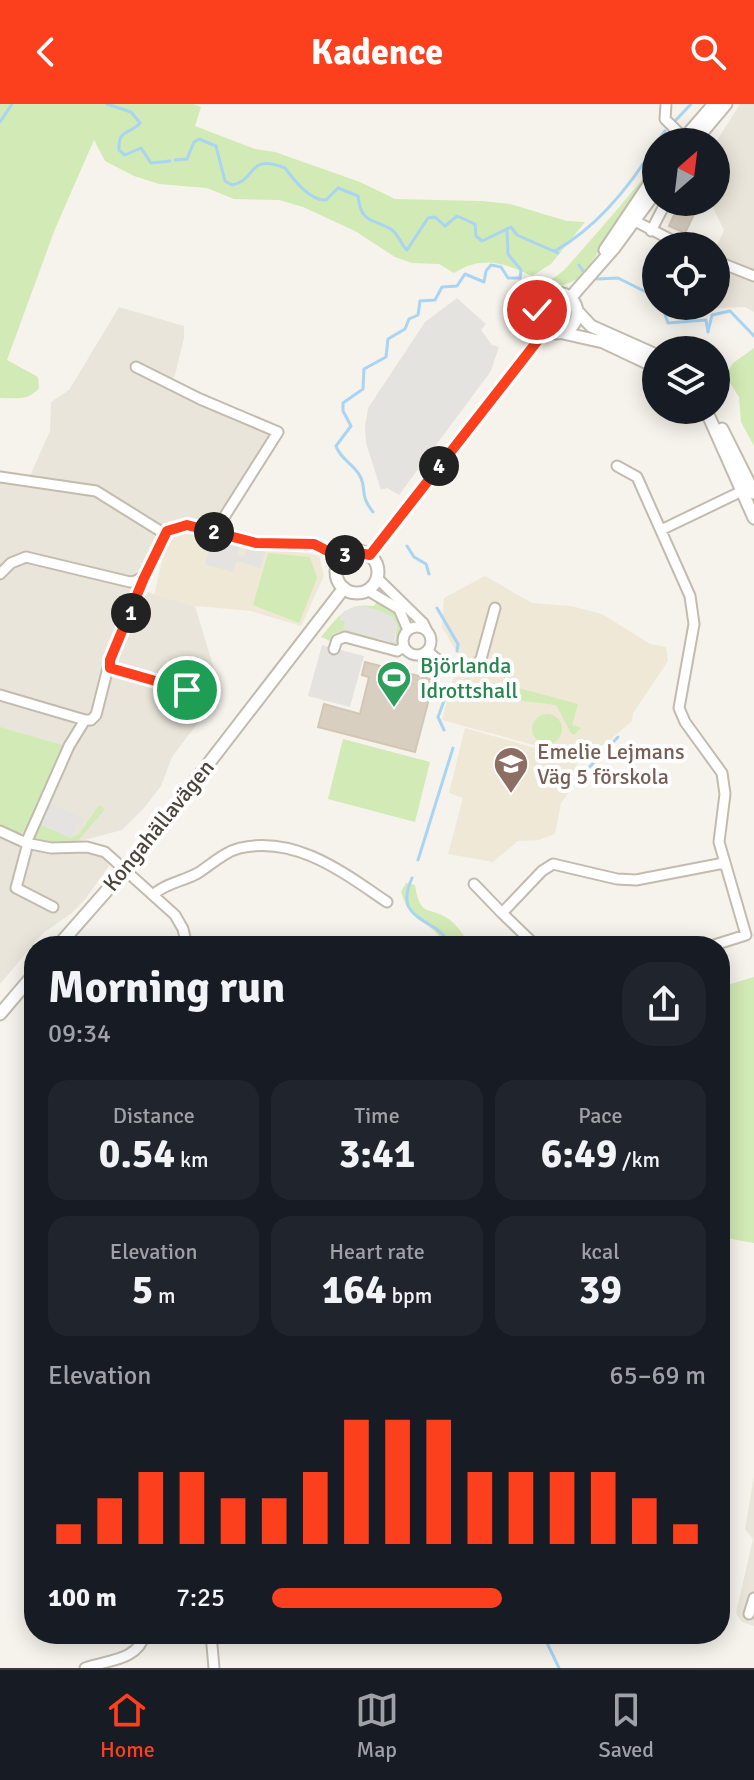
<!DOCTYPE html>
<html lang="en">
<head>
<meta charset="utf-8">
<style>
	body { margin:0; font-family:Signika,sans-serif; background:#20242c; color:#f1f3f6; height:100vh; display:flex; flex-direction:column; font-size:30px; white-space:nowrap }
	* { box-sizing:border-box; margin:0 }
	p { font-size:26px; color:#9ea1a6 }
	.icon { flex:none; width:44px; height:44px; fill:none; stroke:currentColor; stroke-width:2; stroke-linecap:round; stroke-linejoin:round }
	.map { position:relative; flex:1; overflow:hidden }
	.details { position:absolute; left:24px; top:832px; width:706px; height:708px; display:flex; flex-direction:column; background:#171b24; border-radius:32px; box-shadow:0 4px 20px #0003 }
	.details>* { flex:none }
	.needle { width:52px; rotate:28deg }
	.controls { position:absolute; left:642px; top:24px; display:grid; gap:16px }
	.controls a { display:grid; place-items:center; width:88px; height:88px; border-radius:50%; background:#171b24; box-shadow:0 4px 20px #0003; font-size:40px }
	.pin { position:absolute; display:grid; place-items:center; width:68px; height:68px; color:#fff; margin:-34px; border:4px solid #fff; border-radius:50%; box-shadow:0 2px 8px #0007 }
	.km { position:absolute; width:40px; height:40px; margin:-20px; border-radius:50%; background:#222; color:#fff; font-size:22px; line-height:40px; text-align:center }
	.round { display:grid; place-items:center; flex:none; width:84px; height:84px; border-radius:32px; background:#20242c }
	.headline { display:flex; align-items:center; justify-content:space-between; height:136px; padding:0 24px }
	h1 { font-size:44px; font-weight:700; line-height:60px }
	.figures { display:grid; grid-template-columns:repeat(3,1fr); gap:12px; height:136px; padding:8px 24px }
	.figures div { display:grid; align-content:center; border-radius:20px; background:#20242c; text-align:center }
	.figures b { font-size:40px; font-weight:700 }
	.figures small { font-size:22px; font-weight:400 }
	.figures p { font-size:22px }
	.chart { height:224px; padding:16px 24px }
	.chart p { display:flex; justify-content:space-between }
	.chart svg { width:100%; height:144px; margin-top:8px; stroke:#fc3f1d; stroke-width:6 }
	ul { padding:0 24px; list-style:none; font-size:26px }
	li { display:grid; grid-template-columns:128px 96px 1fr; align-items:center; height:60px }
	li i { height:20px; border-radius:10px; background:#fc3f1d }
	header { display:flex; justify-content:space-between; align-items:center; height:104px; padding:0 24px; background:#fc3f1d; color:#fff; font-size:36px; font-weight:700 }
	.tab-bar { display:flex; justify-content:space-around; align-items:center; height:112px; border-top:2px solid #363941; background:#171b24; font-size:22px; color:#9ea1a6 }
	.tab-bar a { display:grid; justify-items:center; gap:4px }
	.tab-bar .current { color:#fc3f1d }
	.map>svg:first-child { display:block }
</style>
</head>
<body>
<header><svg class="icon" aria-label="back" viewBox="0 0 24 24"><path d="M15 5l-7 7 7 7"/></svg>Kadence<svg class="icon" aria-label="search" viewBox="0 0 24 24"><circle cx="10" cy="10" r="6"/><path d="M15 15l6 6"/></svg></header>
<div class="map">
<svg width="754" height="1564" viewBox="0 0 754 1564">
	<rect width="100%" height="100%" fill="#f6f3ec"/>
	<path fill="#eae5da" d="M740 0H754V208L745 203 716 204 704 209 689 203 716 202V144L724 126 712 102 704 98H716V38Z
		M119 203 184 222V234L175 271 165 283 268 326 269 335 213 420 184 416 162 421 136 485 195 502 221 588 172 653 161 682 144 704 122 726 73 739 94 748 107 756 109 762 86 794 72 809 43 829 0 880V379L30 384 29 374 50 327 51 298 69 286Z
		M754 1372V1522L742 1518 736 1509 753 1435 745 1425Z"/>
	<path fill="#efe8d6" d="M186 426 242 441 319 451 324 472 301 522 251 507 196 502 154 491 166 440 173 430Z
		M485 472 532 499 571 502 602 510 650 540 666 543 668 557 633 609 632 617 606 639 578 653 442 616 459 552 442 523 444 494Z
		M465 624 577 656 575 680 561 699 555 730 539 736 518 737 493 758 448 750 463 694 449 689Z"/>
	<path fill="#d2eab5" d="M0 0H193L201 3 195 22 255 45 275 48 360 78 395 95 482 97 510 100 567 117 585 118 551 160 532 172C504 159 483 151 454 169L439 160 412 159 395 153 355 127 303 103 279 96 234 95 207 84 159 80 134 72 105 57 94 36 55 125 7 256 38 273 39 284C29 297 16 294 0 294Z
		M656 58V64L582 172C567 183 549 183 534 193 540 179 556 175 566 164 597 129 627 95 656 58Z
		M754 244V342L741 318 739 293 725 271 733 259Z
		M268 449 310 453 317 474 299 519 253 501Z
		M380 496 393 503 402 522 396 540 387 538H395L397 520 346 519 344 525 376 534 380 527 377 537 339 528 333 530 330 537 321 533C337 514 346 498 373 502Z
		M511 582 578 600 572 621 581 624 574 631 571 629 556 601 523 597 509 588Z
		M532 625a15 15 0 1 1 30 0a15 15 0 1 1-30 0Z
		M0 623 65 642 31 720 19 731 0 723Z
		M343 635 430 658 415 718 328 695Z
		M99 701 105 705 77 738 50 741 34 736 39 720 71 734 79 730Z
		M406 779 415 781C420 816 431 801 450 816 458 822 465 834 472 842H439L443 838C428 813 412 823 401 788Z
		M754 873V1139L720 1133V883Z"/>
	<path fill="#e5e3e0" d="M457 194 486 220 481 226 492 241 499 243 491 267 399 391 387 384 381 386 366 339 365 323 368 304 425 218Z
		M212 435 240 441 238 451 244 453 247 443 265 448 261 464 237 457 233 468 205 460Z
		M361 502 381 507 392 513 397 520 394 539 343 525 345 518 339 516 344 507Z
		M322 541 364 552 350 603 308 592Z
		M48 699 85 715 82 721 77 719 71 734 39 720Z"/>
	<g fill="none" stroke-linecap="round" stroke-linejoin="round">
		<path stroke="#a9d4f2" stroke-width="3" d="M107 0 131 8 140 19C130 31 118 24 119 46L125 51 141 44 151 59 170 57
			M676 16 691 0
			M0 18 12 0
			M657 38 665 27
			M175 56 187 55 194 38 199 35 216 42 225 77 232 81C258 76 246 49 285 64 294 76 310 97 326 96L338 84 358 92C361 121 374 114 392 126 399 131 401 141 407 146L428 114 435 113 445 122 457 112 475 120 476 132 482 137 511 123 517 131 558 149
			M555 147C597 123 631 81 656 40
			M579 161 583 167
			M597 175 618 174 656 193
			M662 202 668 219 706 216 708 228 712 211 730 207 754 232
			M373 408C359 391 367 385 360 372 354 360 340 355 336 342L351 322 343 307V299L363 285 364 265 386 253 388 235 405 225 409 215 418 211 420 197 435 196 442 183 457 182 465 170 484 178 486 167 491 161 501 163 508 174H520L521 166 508 150 507 127
			M407 442 414 453 426 460 429 470
			M437 504 458 540 457 547
			M444 626 438 613 450 581
			M581 672 618 633
			M418 756 453 644
			M412 774C399 804 411 809 435 824 443 829 447 837 454 842
			M548 1530 547 1539 559 1564"/>
	</g>
	<path fill="#d8cfc1" stroke="#d3c7b4" stroke-width="2" d="M680 98 698 102 685 129 669 122Z
		M365 558 434 576 415 648 318 623 324 600 360 610 369 573 362 571Z"/>
	<g fill="none" stroke-linecap="round" stroke-linejoin="round">
		<defs>
			<path id="minor" d="M666 0 665 15 684 34
				M635 117 683 142
				M651 127 666 98
				M716 157 754 172
				M136 263 200 295 278 328 221 418 217 429
				M617 362 637 373 690 492 694 520 679 604 685 618 722 669 725 690 719 738 746 831 711 842
				M0 373 96 387 165 430
				M661 426 742 387
				M0 470 11 459 26 453 130 478C153 476 157 444 167 427L187 421 256 439 314 440 341 454
				M377 474 423 519 427 527
				M367 486 399 505 408 526
				M403 537a14 14 0 1 1 28 0a14 14 0 1 1-28 0Z
				M334 545 337 536 345 533 397 547 404 543
				M428 547C441 561 467 574 481 555L495 504
				M110 564 187 586
				M0 591 85 616
				M0 727 26 739 51 744 87 743 105 748 175 811 183 825 187 842
				M26 739 69 642 85 616H91L96 611 110 556 144 474
				M28 739 16 784 53 803
				M474 780 502 809
				M154 790C166 779 184 777 198 769 212 760 224 748 240 744 296 731 344 769 387 798
				M536 842 502 809 542 767 553 760 617 775 636 776 724 759
				M749 1510 754 1494
				M211 1530 214 1564
				M85 1564C106 1556 138 1557 145 1530"/>
			<path id="tertiary" d="M681 38 714 0
				M694 38 726 0
				M605 146 656 70
				M537 209a20 20 0 1 1 40 0a20 20 0 1 1-40 0Z
				M571 193 614 144 656 87
				M578 208 591 222 656 251
				M563 229 603 238 656 263
				M706 306 754 414
				M722 325 754 389
				M336 468a21 21 0 1 1 42 0a21 21 0 1 1-42 0Z
				M370 451 546 226
				M58 842 138 751 344 484
				M0 910 34 870"/>
		</defs>
		<use href="#minor" stroke="#c2bbae" stroke-width="13"/>
		<use href="#tertiary" stroke="#c2bbae" stroke-width="15"/>
		<use href="#minor" stroke="#fff" stroke-width="9"/>
		<use href="#tertiary" stroke="#fff" stroke-width="11"/>
	</g>
	<g fill="none" stroke-linecap="round" stroke-linejoin="round">
		<defs>
			<path id="route" d="M187 586 110 564V556L144 474 167 427 187 421 256 439 314 440 341 454 353 448 370 451 546 226 539 217 537 206"/>
		</defs>
		<use href="#route" stroke="#fff" stroke-width="16"/>
		<use href="#route" stroke="#fc3f1d" stroke-width="10"/>
	</g>
	<defs>
		<symbol id="stadium-pin" viewBox="-11 -11 22 30"><path d="M0 17L-7.5 6A9.5 9.5 0 1 1 7.5 6Z" fill="#2e9e5b" stroke="#fff"/><path d="M0-5a6.5 5 0 1 0 0 10a6.5 5 0 1 0 0-10ZM-3.5-1.8h7v3.6h-7Z" fill="#fff"/></symbol>
		<symbol id="school-pin" viewBox="-11 -11 22 30"><path d="M0 17L-7.5 6A9.5 9.5 0 1 1 7.5 6Z" fill="#8d6e63" stroke="#fff"/><path d="M0-5L7-2L0 1L-7-2ZM-4 1L0 2.5L4 1V4Q0 6-4 4Z" fill="#fff"/></symbol>
	</defs>
	<g fill-rule="evenodd">
		<use href="#stadium-pin" x="374" y="554" width="40" height="54"/>
		<use href="#school-pin" x="491" y="640" width="40" height="54"/>
	</g>
	<g text-anchor="middle" stroke-width="8" stroke-linejoin="round" paint-order="stroke">
		<g font-size="22" fill="#27864d" stroke="#fff" text-anchor="start">
			<text x="420" y="569">Björlanda<tspan x="420" dy="25">Idrottshall</tspan></text>
		</g>
		<g font-size="22" fill="#785e54" stroke="#fff" text-anchor="start">
			<text x="537" y="655">Emelie Lejmans<tspan x="537" dy="25">Väg 5 förskola</tspan></text>
		</g>
		<g font-size="22" fill="#4b4439" stroke="#fff">
			<text transform="translate(158 721) rotate(-51)" y="8">Kongahällavägen</text>
		</g>
	</g>
</svg>
<div class="controls">
<a><svg class="needle" viewBox="-14 -14 28 28"><path d="M0-13l5 13h-10z" fill="#e53935"/><path d="M0 13l5-13h-10z" fill="#9ea1a6"/></svg></a>
<a><svg class="icon" aria-label="locate" viewBox="0 0 24 24"><circle cx="12" cy="12" r="6"/><path d="M12 2v4M12 18v4M2 12h4M18 12h4"/></svg></a>
<a><svg class="icon" aria-label="layers" viewBox="0 0 24 24"><path d="M12 4l9 5-9 5-9-5zM3 14l9 5 9-5"/></svg></a>
</div>
<div class="pin" style="left:187px;top:586px;background:#1e9e55"><svg class="icon" aria-label="arrive" viewBox="0 0 24 24"><path d="M6 21V4h12l-3 4 3 4H6"/></svg></div>
<div class="pin" style="left:537px;top:206px;background:#d93025"><svg class="icon" aria-label="check" viewBox="0 0 24 24"><path d="M5 12l5 5 9-10"/></svg></div>
<b class="km" style="left:131px;top:509px">1</b>
<b class="km" style="left:214px;top:428px">2</b>
<b class="km" style="left:345px;top:451px">3</b>
<b class="km" style="left:439px;top:362px">4</b>
<section class="details">
<div class="headline"><div><h1>Morning run</h1><p>09:34</p></div><a class="round"><svg class="icon" aria-label="share" viewBox="0 0 24 24"><path d="M12 15V3M7 8l5-5 5 5M5 13v7h14v-7"/></svg></a></div>
<div class="figures">
<div><p>Distance</p><b>0.54<small> km</small></b></div>
<div><p>Time</p><b>3:41</b></div>
<div><p>Pace</p><b>6:49<small> /km</small></b></div>
</div>
<div class="figures">
<div><p>Elevation</p><b>5<small> m</small></b></div>
<div><p>Heart rate</p><b>164<small> bpm</small></b></div>
<div><p>kcal</p><b>39</b></div>
</div>
<div class="chart"><p><span>Elevation</span>65–69 m</p>
<svg viewBox="0 0 160 44" preserveAspectRatio="none"><path d="M5 44V38M15 44V30M25 44V22M35 44V22M45 44V30M55 44V30M65 44V22M75 44V6M85 44V6M95 44V6M105 44V22M115 44V22M125 44V22M135 44V22M145 44V30M155 44V38"/></svg>
</div>
<ul>
<li><b>100 m</b>7:25<i style="width:53%"></i></li>
</ul>
</section>
</div>
<nav class="tab-bar">
<a class="current"><svg class="icon" aria-label="home" viewBox="0 0 24 24"><path d="M3 11l9-7 9 7M6 9v11h12V9"/></svg>Home</a>
<a><svg class="icon" aria-label="map" viewBox="0 0 24 24"><path d="M3 6l6-2 6 2 6-2v14l-6 2-6-2-6 2zM9 4v14M15 6v14"/></svg>Map</a>
<a><svg class="icon" aria-label="saved" viewBox="0 0 24 24"><path d="M7 4h10v16l-5-4-5 4z"/></svg>Saved</a>
</nav>
</body>
</html>
